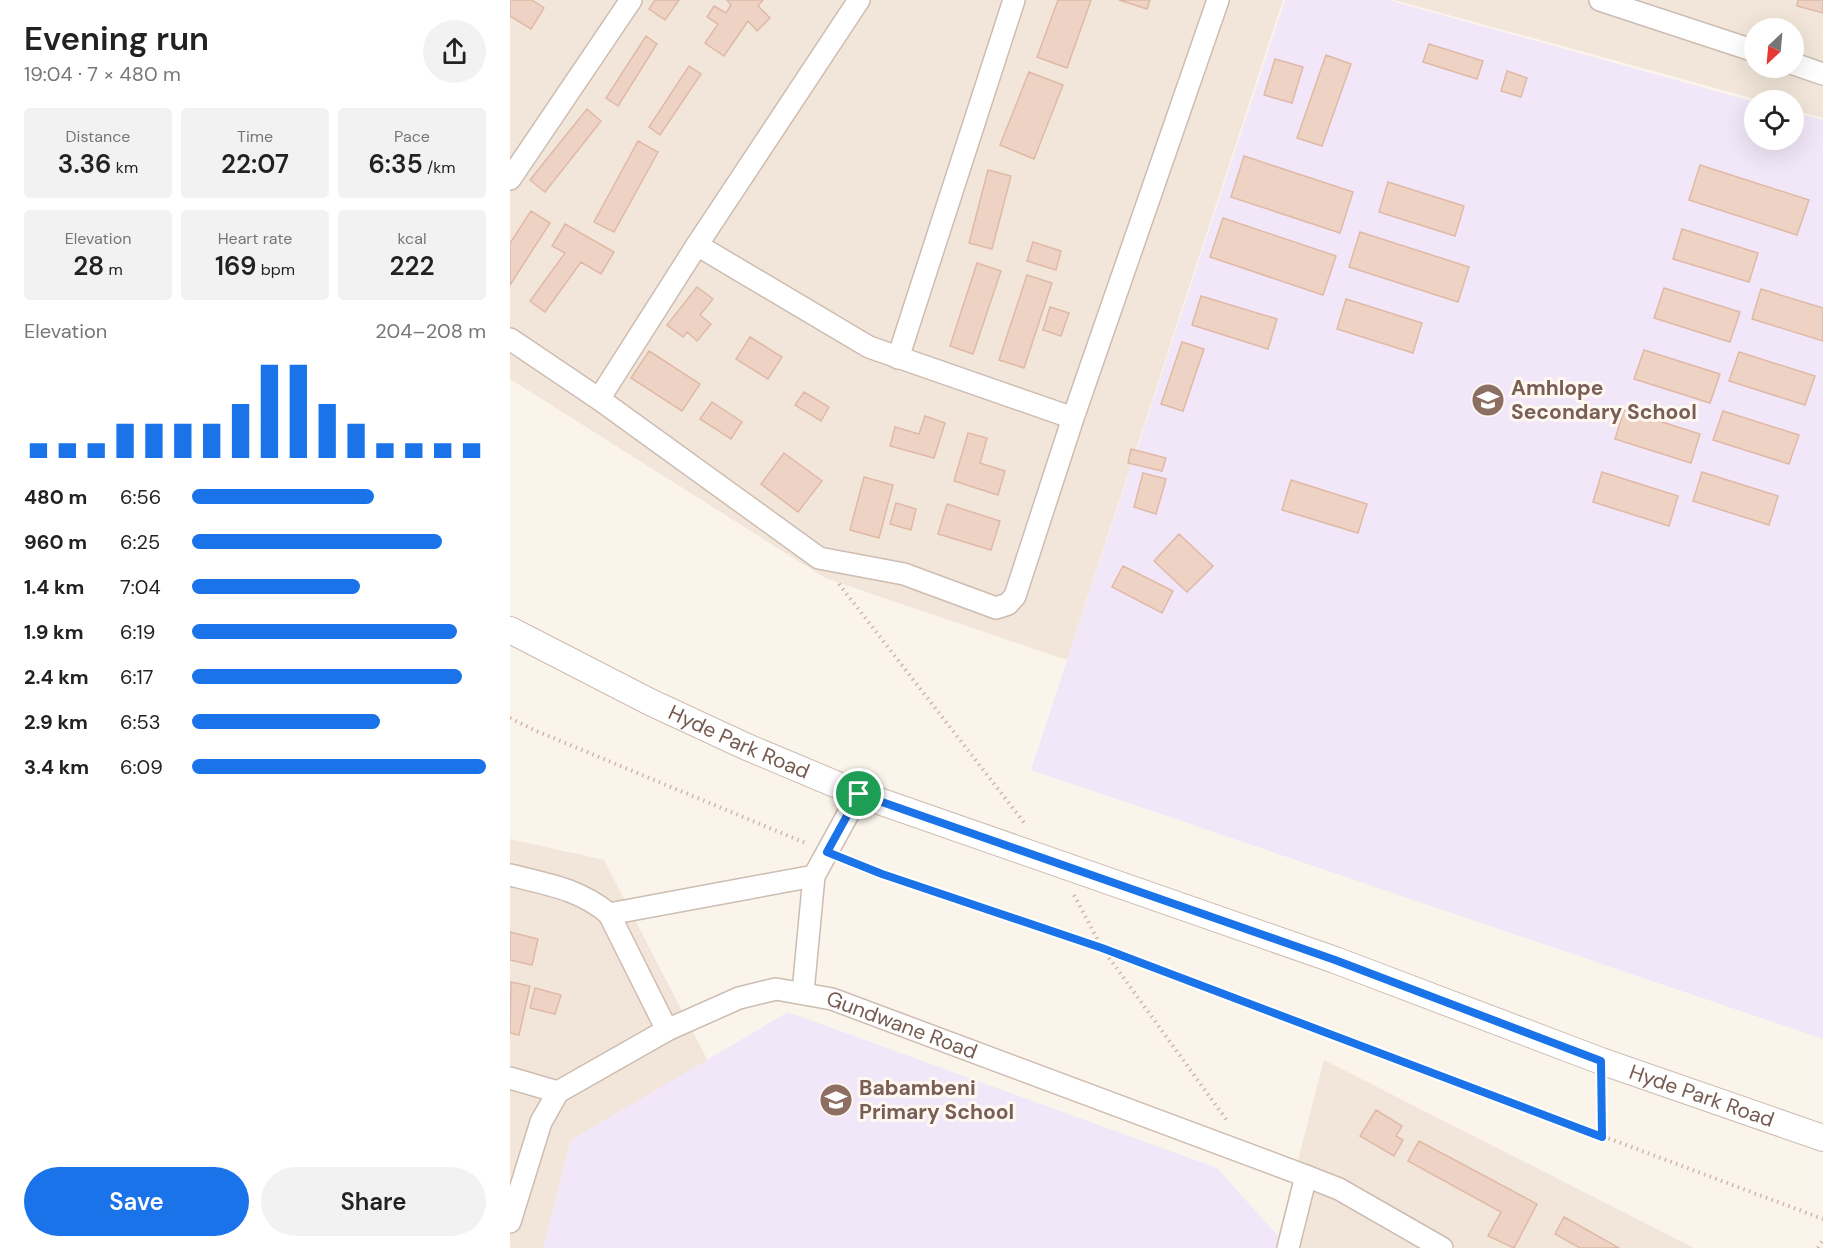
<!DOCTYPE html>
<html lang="en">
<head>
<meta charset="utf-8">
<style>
	body { margin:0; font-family:"DM Sans",sans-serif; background:#f2f2f2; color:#222; height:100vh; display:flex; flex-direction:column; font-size:22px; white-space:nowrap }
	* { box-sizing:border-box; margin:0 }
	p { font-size:20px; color:#767676 }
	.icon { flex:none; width:33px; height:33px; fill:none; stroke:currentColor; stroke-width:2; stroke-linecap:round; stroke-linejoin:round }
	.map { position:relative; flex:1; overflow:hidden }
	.panel { display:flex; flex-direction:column; background:#fff; width:510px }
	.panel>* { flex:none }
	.needle { width:39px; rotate:206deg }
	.buttons { position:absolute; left:1234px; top:18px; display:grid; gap:12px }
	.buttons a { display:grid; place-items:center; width:60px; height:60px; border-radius:50%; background:#fff; box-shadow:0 6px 24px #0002; font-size:30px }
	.pin { position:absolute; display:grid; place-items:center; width:51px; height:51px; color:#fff; margin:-26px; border:3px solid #fff; border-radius:50%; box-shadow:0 2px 6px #0007 }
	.round { display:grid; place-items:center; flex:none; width:63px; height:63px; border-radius:32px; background:#f2f2f2 }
	.overview { display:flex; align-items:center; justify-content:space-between; height:102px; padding:0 24px }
	h1 { font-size:33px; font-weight:600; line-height:45px }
	.stats { display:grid; grid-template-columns:repeat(3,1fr); gap:9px; height:102px; padding:6px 24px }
	.stats div { display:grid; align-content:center; border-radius:6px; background:#f2f2f2; text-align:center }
	.stats b { font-size:26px; font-weight:600 }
	.stats small { font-size:16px; font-weight:400 }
	.stats p { font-size:16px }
	.chart { height:168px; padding:12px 24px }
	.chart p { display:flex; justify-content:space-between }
	.chart svg { width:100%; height:108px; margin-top:6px; stroke:#1a73e8; stroke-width:6 }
	.primary-button { display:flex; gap:12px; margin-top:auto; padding:12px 24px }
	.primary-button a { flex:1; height:69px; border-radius:36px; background:#1a73e8; color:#fff; font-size:24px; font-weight:600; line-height:69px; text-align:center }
	.primary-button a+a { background:#f2f2f2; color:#222 }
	ul { padding:0 24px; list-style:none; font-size:20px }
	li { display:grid; grid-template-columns:96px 72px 1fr; align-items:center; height:45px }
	li i { height:15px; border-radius:8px; background:#1a73e8 }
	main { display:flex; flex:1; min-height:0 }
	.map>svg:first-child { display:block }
</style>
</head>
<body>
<main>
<section class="panel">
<div class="overview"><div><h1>Evening run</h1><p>19:04 · 7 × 480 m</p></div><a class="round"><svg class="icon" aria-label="share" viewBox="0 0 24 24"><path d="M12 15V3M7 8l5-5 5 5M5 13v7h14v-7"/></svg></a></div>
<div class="stats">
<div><p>Distance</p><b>3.36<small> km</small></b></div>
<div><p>Time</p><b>22:07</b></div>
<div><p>Pace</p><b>6:35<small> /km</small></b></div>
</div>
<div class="stats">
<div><p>Elevation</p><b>28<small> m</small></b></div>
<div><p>Heart rate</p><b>169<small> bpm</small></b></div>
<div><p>kcal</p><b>222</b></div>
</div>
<div class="chart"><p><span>Elevation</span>204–208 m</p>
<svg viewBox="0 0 160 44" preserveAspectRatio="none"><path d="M5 44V38M15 44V38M25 44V38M35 44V30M45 44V30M55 44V30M65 44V30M75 44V22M85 44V6M95 44V6M105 44V22M115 44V30M125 44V38M135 44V38M145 44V38M155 44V38"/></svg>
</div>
<ul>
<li><b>480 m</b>6:56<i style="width:62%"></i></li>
<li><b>960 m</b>6:25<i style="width:85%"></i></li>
<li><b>1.4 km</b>7:04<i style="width:57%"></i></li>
<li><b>1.9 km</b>6:19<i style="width:90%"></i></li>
<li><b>2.4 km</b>6:17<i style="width:92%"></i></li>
<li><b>2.9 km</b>6:53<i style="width:64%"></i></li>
<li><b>3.4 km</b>6:09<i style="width:100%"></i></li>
</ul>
<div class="primary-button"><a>Save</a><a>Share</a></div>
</section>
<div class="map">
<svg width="1313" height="1248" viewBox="0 0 1313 1248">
	<rect width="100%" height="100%" fill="#fbf4eb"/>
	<path fill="#f2e6da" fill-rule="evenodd" d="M0 0H773L557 660 315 578 0 379Z
		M884 0H1313V118L1284 110V100H1249ZM1245 28H1284V68H1245Z
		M0 839 94 860 198 1061 61 1140 33 1248H0Z
		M814 1060 1184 1248H765Z"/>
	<path fill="#f1e7f8" d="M775 0H878L1245 102V140H1284V112L1313 120V1039L521 770Z
		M278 1012 707 1168 768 1236 765 1248H33L61 1140Z"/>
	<path fill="#eed3c5" stroke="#e0b9a6" stroke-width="1.5" d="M0 0H22L34 8 21 29 0 16Z
		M145 0H169L155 20 139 9Z
		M217 0H253L248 6 260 18 247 31 238 21 214 56 195 43 208 24 197 17 204 6 216 13 221 5Z
		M548 0H581L557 68 527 57Z
		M609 0H640L637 9Z
		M1288 0H1313V13L1287 6Z
		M136 36 147 44 108 106 96 98Z
		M919 44 973 61 967 79 913 62Z
		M816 55 841 64 812 146 787 138Z
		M765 59 793 67 782 103 754 95Z
		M179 66 191 74 150 135 139 127Z
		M997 71 1017 78 1011 97 991 91Z
		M519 72 553 85 524 159 490 145Z
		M77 109 91 121 35 192 20 180Z
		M128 141 148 152 104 232 84 222Z
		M734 156 843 192 830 233 721 197Z
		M1190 165 1299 200 1287 235 1179 200Z
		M478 170 501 176 482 249 459 243Z
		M878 182 954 206 945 236 869 212Z
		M21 211 40 223 0 285V243Z
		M713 218 826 256 813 295 700 257Z
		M55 224 104 252 91 274 71 262 35 312 20 301 55 253 42 246Z
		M1172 229 1248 253 1239 282 1163 259Z
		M850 232 959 267 948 302 839 267Z
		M523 242 551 251 546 270 517 261Z
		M467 263 491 271 463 354 440 346Z
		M517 275 542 283 514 368 489 360Z
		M187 287 203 299 190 315 201 324 187 341 177 332 173 337 157 325Z
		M1154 288 1230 312 1220 342 1144 318Z
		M1251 289 1313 308V341L1242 319Z
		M691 296 767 319 758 349 682 325Z
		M836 299 912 323 903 353 827 329Z
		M540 307 559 313 551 336 533 330Z
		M240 337 272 357 258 379 226 359Z
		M672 342 694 349 673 411 651 404Z
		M1134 350 1210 374 1200 403 1124 379Z
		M139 351 190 384 172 411 121 378Z
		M1229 352 1305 376 1295 405 1219 381Z
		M294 392 319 407 311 421 285 405Z
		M202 402 232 422 221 439 190 419Z
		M1114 410 1190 434 1181 463 1105 439Z
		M1213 411 1289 435 1279 464 1203 440Z
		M415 416 435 423 424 458 380 446 385 427 409 434Z
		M458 433 477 438 470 463 495 471 488 495 444 481Z
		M621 449 656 458 652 471 618 463Z
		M274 453 312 481 288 512 251 484Z
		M1092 472 1168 496 1159 526 1083 502Z
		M1192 472 1268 496 1259 525 1183 501Z
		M633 473 656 479 646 514 624 507Z
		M354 477 383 485 369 538 340 530Z
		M781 480 857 504 848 533 772 510Z
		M386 503 406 509 401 530 380 524Z
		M437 504 490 521 481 550 428 534Z
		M669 534 703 566 677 592 644 561Z
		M613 566 663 591 652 613 602 587Z
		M0 932 28 939 22 965 0 960Z
		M1 982 20 986 9 1035 0 1033Z
		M25 988 51 995 45 1014 20 1008Z
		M866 1110 892 1126 886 1136 893 1140 884 1156 850 1136Z
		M909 1141 1027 1204 1004 1248 978 1236 991 1212 898 1161Z
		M1054 1217 1109 1248H1070L1045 1234Z"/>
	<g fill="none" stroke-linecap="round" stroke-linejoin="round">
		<defs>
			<g id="minor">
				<path d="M1090 0 1245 51"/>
				<path d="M1284 64 1313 74"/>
				<path d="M0 179 121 0"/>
				<path d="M187 245 359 347 563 418"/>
				<path d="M0 339 89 399 309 558 394 574 486 608 498 604 505 596 563 418 708 0"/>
				<path d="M388 358 504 0"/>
				<path d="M89 399 187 245 349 0"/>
				<path d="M0 875C36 884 70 889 99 914L157 1030"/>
				<path d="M99 914 304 876 349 794"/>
				<path d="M293 992 304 876"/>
				<path d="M0 1078 48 1092"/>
				<path id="s1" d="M0 1222 31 1122 48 1092 157 1030 229 998 266 989 322 999 796 1176 829 1189 932 1248"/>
				<path d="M778 1248 796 1176"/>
			</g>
			<g id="tertiary">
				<path id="s2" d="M0 630 140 702 237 747 349 794 825 960 1091 1061 1313 1138"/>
			</g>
		</defs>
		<use href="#minor" stroke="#cdbcb1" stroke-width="24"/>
		<use href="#tertiary" stroke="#cdbcb1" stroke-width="28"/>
		<path stroke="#d4b6a7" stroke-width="4" stroke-dasharray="1.5 4.5" stroke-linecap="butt" d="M329 584 516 825
			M0 718 24 730 298 844
			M338 860 372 874 592 948 1313 1219
			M564 895 592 948 718 1122
			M1091 1087 1092 1137
			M1308 1248 1313 1240"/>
		<use href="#minor" stroke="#fff" stroke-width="21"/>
		<use href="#tertiary" stroke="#fff" stroke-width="26"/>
	</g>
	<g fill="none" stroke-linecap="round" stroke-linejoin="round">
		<defs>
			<path id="route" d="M349 794 825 960 1091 1061 1092 1137 592 948 372 874 317 852Z"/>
		</defs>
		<use href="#route" stroke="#fff" stroke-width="12"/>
		<use href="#route" stroke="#1a73e8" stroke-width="8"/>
	</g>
	<defs>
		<symbol id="school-disc" viewBox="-11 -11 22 22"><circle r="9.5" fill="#8d6e63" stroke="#fef8f1"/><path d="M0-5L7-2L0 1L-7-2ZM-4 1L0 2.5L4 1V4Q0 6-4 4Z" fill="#fff"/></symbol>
	</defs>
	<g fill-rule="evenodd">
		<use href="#school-disc" x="959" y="381" width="38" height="38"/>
		<use href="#school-disc" x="307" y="1081" width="38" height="38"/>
	</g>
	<g text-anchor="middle" stroke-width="6" stroke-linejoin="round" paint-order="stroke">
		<g font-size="21" font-weight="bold" fill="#785e54" stroke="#fef8f1" text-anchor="start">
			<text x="1001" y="395">Amhlope<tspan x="1001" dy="24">Secondary School</tspan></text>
			<text x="349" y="1095">Babambeni<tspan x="349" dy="24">Primary School</tspan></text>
		</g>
		<g font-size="21" fill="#755b50" stroke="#fef8f1">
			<text dy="7" stroke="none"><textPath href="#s2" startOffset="255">Hyde Park Road</textPath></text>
			<text dy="7" stroke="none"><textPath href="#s1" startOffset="513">Gundwane Road</textPath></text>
			<text dy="7" stroke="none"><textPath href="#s2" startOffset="1281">Hyde Park Road</textPath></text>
		</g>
	</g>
</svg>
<div class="buttons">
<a><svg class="needle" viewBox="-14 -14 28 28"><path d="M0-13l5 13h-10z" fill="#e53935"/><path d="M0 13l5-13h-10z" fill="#767676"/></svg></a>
<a><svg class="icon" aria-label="locate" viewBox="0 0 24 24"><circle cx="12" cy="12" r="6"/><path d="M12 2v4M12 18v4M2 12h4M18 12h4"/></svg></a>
</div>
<div class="pin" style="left:349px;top:794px;background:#1e9e55"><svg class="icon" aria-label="arrive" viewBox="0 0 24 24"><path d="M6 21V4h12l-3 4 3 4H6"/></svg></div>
</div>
</main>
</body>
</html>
